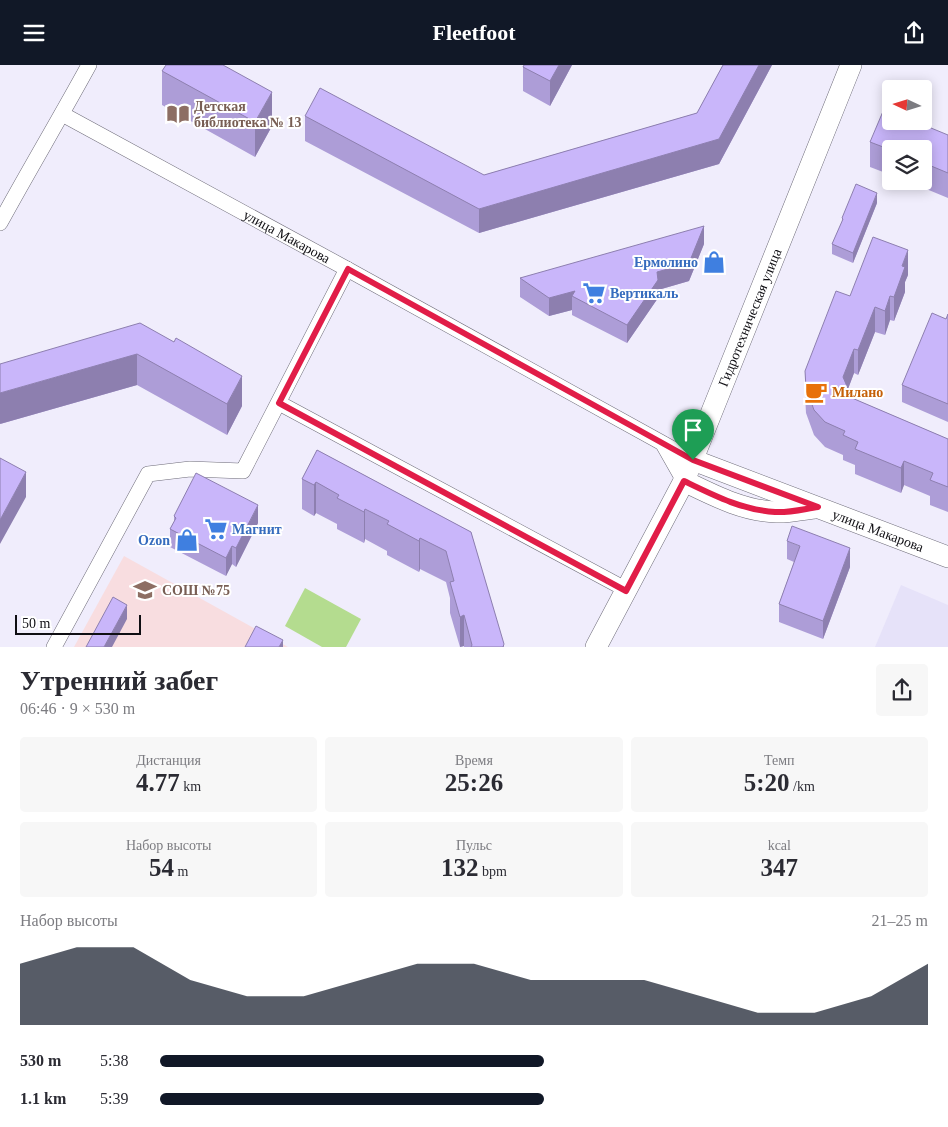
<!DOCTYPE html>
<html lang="ru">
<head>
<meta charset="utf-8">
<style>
	body { margin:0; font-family:Georgia,serif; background:#f7f7f7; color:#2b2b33; height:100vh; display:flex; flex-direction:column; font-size:19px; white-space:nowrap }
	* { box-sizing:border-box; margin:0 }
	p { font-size:16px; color:#7c7c81 }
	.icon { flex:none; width:28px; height:28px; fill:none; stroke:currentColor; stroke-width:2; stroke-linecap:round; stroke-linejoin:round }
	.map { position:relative; height:582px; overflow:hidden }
	.panel { display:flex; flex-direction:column; background:#fff; flex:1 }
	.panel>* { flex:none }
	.needle { width:32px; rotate:274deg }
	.controls { position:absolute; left:882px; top:15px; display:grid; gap:10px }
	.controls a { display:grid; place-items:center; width:50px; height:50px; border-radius:5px; background:#fff; box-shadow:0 2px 12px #0003; font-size:25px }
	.scale { position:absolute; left:15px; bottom:12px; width:126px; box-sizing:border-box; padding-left:5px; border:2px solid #0f0e13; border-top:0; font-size:14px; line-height:18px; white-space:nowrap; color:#0f0e13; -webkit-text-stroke:4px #fff; paint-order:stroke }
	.pin { position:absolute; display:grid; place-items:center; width:42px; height:42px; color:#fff; margin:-51px -21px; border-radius:50% 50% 50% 0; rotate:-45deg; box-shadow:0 0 5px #0007 }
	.pin .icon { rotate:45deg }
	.round { display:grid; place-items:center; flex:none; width:52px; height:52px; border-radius:5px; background:#f7f7f7 }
	.headline { display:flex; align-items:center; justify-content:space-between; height:85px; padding:0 20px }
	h1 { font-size:28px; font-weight:700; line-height:38px }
	.figures { display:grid; grid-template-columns:repeat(3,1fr); gap:8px; height:85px; padding:5px 20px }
	.figures div { display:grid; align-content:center; border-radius:5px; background:#f7f7f7; text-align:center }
	.figures b { font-size:25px; font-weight:700 }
	.figures small { font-size:14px; font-weight:400 }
	.figures p { font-size:14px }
	.chart { height:140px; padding:10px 20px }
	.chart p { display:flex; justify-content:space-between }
	.chart svg { width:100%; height:90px; margin-top:5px; fill:#111827; opacity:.7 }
	ul { padding:0 20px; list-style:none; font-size:16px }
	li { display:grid; grid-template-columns:80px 60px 1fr; align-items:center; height:38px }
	li i { height:12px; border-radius:6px; background:#111827 }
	header { display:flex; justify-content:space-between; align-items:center; height:65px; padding:0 20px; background:#111827; color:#fff; font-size:22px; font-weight:700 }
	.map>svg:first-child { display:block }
</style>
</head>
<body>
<header><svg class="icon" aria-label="menu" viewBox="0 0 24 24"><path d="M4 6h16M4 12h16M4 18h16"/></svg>Fleetfoot<svg class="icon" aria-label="share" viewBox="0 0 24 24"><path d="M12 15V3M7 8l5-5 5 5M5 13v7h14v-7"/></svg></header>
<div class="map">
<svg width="948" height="582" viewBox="0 0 948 582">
	<rect width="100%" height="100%" fill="#f0edfc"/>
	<path fill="#e6e2f9" d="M901 520 948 540V582H875Z"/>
	<path fill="#f8dde0" d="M124 491 288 582H74Z"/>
	<path fill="#b4dc8f" d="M305 523 361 554 346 582H322L285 561Z"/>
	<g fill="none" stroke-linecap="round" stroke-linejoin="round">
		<defs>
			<g id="street">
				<path id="s1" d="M62 49 347 204 693 395"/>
				<path d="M0 158C29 105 60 53 89 0"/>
				<path d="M279 338 627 525"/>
				<path d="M663 379 684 416"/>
				<path d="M54 582 148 409 190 404 243 406 347 204"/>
			</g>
			<g id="secondary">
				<path id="s2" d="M693 395 948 492"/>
				<path d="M684 416C713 430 743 446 776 447 789 448 802 444 815 443"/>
				<path id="s3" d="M596 582 684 416 851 0"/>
			</g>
		</defs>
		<use href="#street" stroke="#6e6c79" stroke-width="16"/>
		<use href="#secondary" stroke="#6e6c79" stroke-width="22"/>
		<use href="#street" stroke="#fff" stroke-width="15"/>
		<use href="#secondary" stroke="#fff" stroke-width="21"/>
	</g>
	<path fill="#ad9dd7" d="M572 0 550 41 523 26V2Z
		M723 0H772L719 99 479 168 305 76V51L484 110 697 48Z
		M162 6 272 61 255 92 162 40Z
		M948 70V133L907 116H924V84H891V110L870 102V77Z
		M877 138 853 198 832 189V179L842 157V153Z
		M704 179 689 216 658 225V233L627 278 572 250V245L549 251 520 232V213Z
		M908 210 905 217V227L894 256 890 255 885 270 875 267 858 310 854 308 848 324 852 333 948 374V447L930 440V431L904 420 901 428 855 409V400L843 395V390L825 382 814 370 806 348 805 330V306L850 231Z
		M948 249V357L902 337V320L946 254Z
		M140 258 242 341 227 370 137 320 0 359Z
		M317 385 471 467 504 582H464V581L460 582 450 548V533L446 517 420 504 419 507 387 490V486L365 474 364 478 337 464V459L316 448 314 451 302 444V414Z
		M174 451 258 458 236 502 232 499 226 511 170 482V464L174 457Z
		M787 476 850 502 823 574 779 557V539L794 497 787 494Z"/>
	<path fill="#8d7faf" d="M559 0H572L550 41V16Z
		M759 0H772L719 99 479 168V144L719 74Z
		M272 27V61L255 92V57Z
		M877 128V138L853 198V188Z
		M704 161V179L689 216 658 225V233L627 278V260L657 207Z
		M908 185V210L905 217V227L894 256V232L902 201Z
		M575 226 572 231V245L549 251V233Z
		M890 231V255L885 270V246Z
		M875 242V267L858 310V285Z
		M854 284V308L843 337V312Z
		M137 289V320L0 359V328Z
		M242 311V341L227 370V339Z
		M904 396V420L901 428V403Z
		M26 407V432L0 479V455Z
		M316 417V448L314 451V420Z
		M258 440V458L236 502V483Z
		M365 444V474L364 478V447Z
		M420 473V504L419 507V476Z
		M232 481V499L226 511V493Z
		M850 483V502L823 574V556Z
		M127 540V554L112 582H104Z
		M464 550V581L460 582V552Z
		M283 575V582H279Z"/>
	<path fill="#c9b6fa" stroke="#8d7faf" d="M166 0H223L272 27 255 57 162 6Z
		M524 0H559L550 16 523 2Z
		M723 0H759L719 74 479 144 305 51 320 23 484 110 697 48Z
		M884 44 891 47V56H914L948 70V108L924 98V84H891V85L870 77Z
		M856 119 877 128 853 188 832 179 843 154 842 153Z
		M704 161 689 198 657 207 658 215 627 260 572 231 575 226 549 233 520 213Z
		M873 172 908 185 902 201 905 202 894 232 890 231 885 246 875 242 858 285 854 284 843 312 852 333 948 374V422L930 415 933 408 904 396 901 403 855 384 858 377 843 370 845 366 825 357 814 345 806 323 805 306 836 226 850 231Z
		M932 248 946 254 948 249V339L902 320Z
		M140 258 174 277 176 273 242 311 227 339 137 289 0 328V299Z
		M317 385 471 467 504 579 503 582H471L472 580 464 550 460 552 450 517 454 516 446 486 420 473 419 476 387 459 389 456 365 444 364 447 337 433 339 430 316 417 314 420 302 414Z
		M0 393 26 407 0 455Z
		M196 408 258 440 236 483 232 481 226 493 170 464 176 453 174 451Z
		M792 461 850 483 823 556 779 539 800 481 787 476Z
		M113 532 127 540 104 582H86Z
		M256 561 283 575 279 582H245Z"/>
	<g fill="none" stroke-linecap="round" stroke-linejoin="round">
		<defs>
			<path id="route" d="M348 204 693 395 818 442C804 444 789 448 775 447 742 445 713 430 684 416L626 526 279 338Z"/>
		</defs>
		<use href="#route" stroke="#fff" stroke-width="10"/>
		<use href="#route" stroke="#e11d48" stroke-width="6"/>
	</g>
	<defs>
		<symbol id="library-bare" viewBox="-9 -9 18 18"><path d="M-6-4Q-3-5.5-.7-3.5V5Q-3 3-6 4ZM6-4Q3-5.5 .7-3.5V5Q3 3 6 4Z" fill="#8d6e63" stroke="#fff" stroke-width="2.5" paint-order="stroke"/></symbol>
		<symbol id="shop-bare" viewBox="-9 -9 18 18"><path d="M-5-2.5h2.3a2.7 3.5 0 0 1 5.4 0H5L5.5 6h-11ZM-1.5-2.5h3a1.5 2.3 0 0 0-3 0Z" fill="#3f7fe0" stroke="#fff" stroke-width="2.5" paint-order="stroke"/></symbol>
		<symbol id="supermarket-bare" viewBox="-9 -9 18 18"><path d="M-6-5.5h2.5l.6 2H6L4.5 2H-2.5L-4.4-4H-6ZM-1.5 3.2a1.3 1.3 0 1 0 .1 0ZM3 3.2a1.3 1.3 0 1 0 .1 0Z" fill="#3f7fe0" stroke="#fff" stroke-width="2.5" paint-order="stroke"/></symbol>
		<symbol id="cafe-bare" viewBox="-9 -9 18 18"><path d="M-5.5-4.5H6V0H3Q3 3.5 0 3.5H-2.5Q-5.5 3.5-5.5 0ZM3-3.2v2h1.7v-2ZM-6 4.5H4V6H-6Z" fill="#e8710a" stroke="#fff" stroke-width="2.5" paint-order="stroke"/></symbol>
		<symbol id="school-bare" viewBox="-9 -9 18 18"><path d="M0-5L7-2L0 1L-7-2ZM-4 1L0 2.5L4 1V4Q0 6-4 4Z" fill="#8d6e63" stroke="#fff" stroke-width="2.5" paint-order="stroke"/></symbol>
	</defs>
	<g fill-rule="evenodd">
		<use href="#library-bare" x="162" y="33" width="32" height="32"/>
		<use href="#shop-bare" x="698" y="181" width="32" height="32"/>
		<use href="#supermarket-bare" x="578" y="212" width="32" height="32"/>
		<use href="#cafe-bare" x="800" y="311" width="32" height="32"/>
		<use href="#supermarket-bare" x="200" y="448" width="32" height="32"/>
		<use href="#shop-bare" x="171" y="459" width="32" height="32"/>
		<use href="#school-bare" x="129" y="509" width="32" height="32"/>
	</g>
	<g text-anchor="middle" stroke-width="4" stroke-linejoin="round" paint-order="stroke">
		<g font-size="14" font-weight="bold" fill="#785e54" stroke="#fff" text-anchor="start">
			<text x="194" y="46">Детская<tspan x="194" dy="16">библиотека № 13</tspan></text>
			<text x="162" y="530">СОШ №75</text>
		</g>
		<g font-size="14" fill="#0f0e13" stroke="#fff">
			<text dy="5" stroke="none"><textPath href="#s1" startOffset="256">улица Макарова</textPath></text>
			<text dy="5" stroke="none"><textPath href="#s3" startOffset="364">Гидротехническая улица</textPath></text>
			<text dy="5" stroke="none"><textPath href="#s2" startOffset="198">улица Макарова</textPath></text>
		</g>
		<g font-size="14" font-weight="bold" fill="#366cbe" stroke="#fff" text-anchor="end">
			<text x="698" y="202">Ермолино</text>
			<text x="610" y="233" text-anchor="start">Вертикаль</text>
			<text x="232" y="469" text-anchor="start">Магнит</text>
			<text x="170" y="480">Ozon</text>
		</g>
		<g font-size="14" font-weight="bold" fill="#c56008" stroke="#fff" text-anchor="start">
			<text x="832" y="332">Милано</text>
		</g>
	</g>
</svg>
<div class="controls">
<a><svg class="needle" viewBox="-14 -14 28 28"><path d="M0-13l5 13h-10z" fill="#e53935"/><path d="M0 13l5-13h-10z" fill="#7c7c81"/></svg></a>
<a><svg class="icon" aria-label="layers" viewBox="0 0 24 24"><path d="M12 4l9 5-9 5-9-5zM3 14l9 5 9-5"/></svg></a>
</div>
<div class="scale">50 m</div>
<div class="pin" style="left:693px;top:395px;background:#1e9e55"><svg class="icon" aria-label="arrive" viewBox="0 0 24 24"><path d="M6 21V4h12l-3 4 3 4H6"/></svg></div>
</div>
<section class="panel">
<div class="headline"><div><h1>Утренний забег</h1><p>06:46 · 9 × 530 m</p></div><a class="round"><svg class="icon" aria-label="share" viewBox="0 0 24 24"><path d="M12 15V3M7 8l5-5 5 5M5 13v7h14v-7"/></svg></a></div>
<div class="figures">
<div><p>Дистанция</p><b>4.77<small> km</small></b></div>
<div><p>Время</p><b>25:26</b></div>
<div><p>Темп</p><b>5:20<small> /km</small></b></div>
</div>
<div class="figures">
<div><p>Набор высоты</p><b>54<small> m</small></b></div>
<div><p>Пульс</p><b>132<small> bpm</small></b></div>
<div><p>kcal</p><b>347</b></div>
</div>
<div class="chart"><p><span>Набор высоты</span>21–25 m</p>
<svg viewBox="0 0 160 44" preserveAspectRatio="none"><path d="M0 44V14L10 6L20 6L30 22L40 30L50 30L60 22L70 14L80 14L90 22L100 22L110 22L120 30L130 38L140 38L150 30L160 14V44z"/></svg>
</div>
<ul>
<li><b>530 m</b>5:38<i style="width:50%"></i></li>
<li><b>1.1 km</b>5:39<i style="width:50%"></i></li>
</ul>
</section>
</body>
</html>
